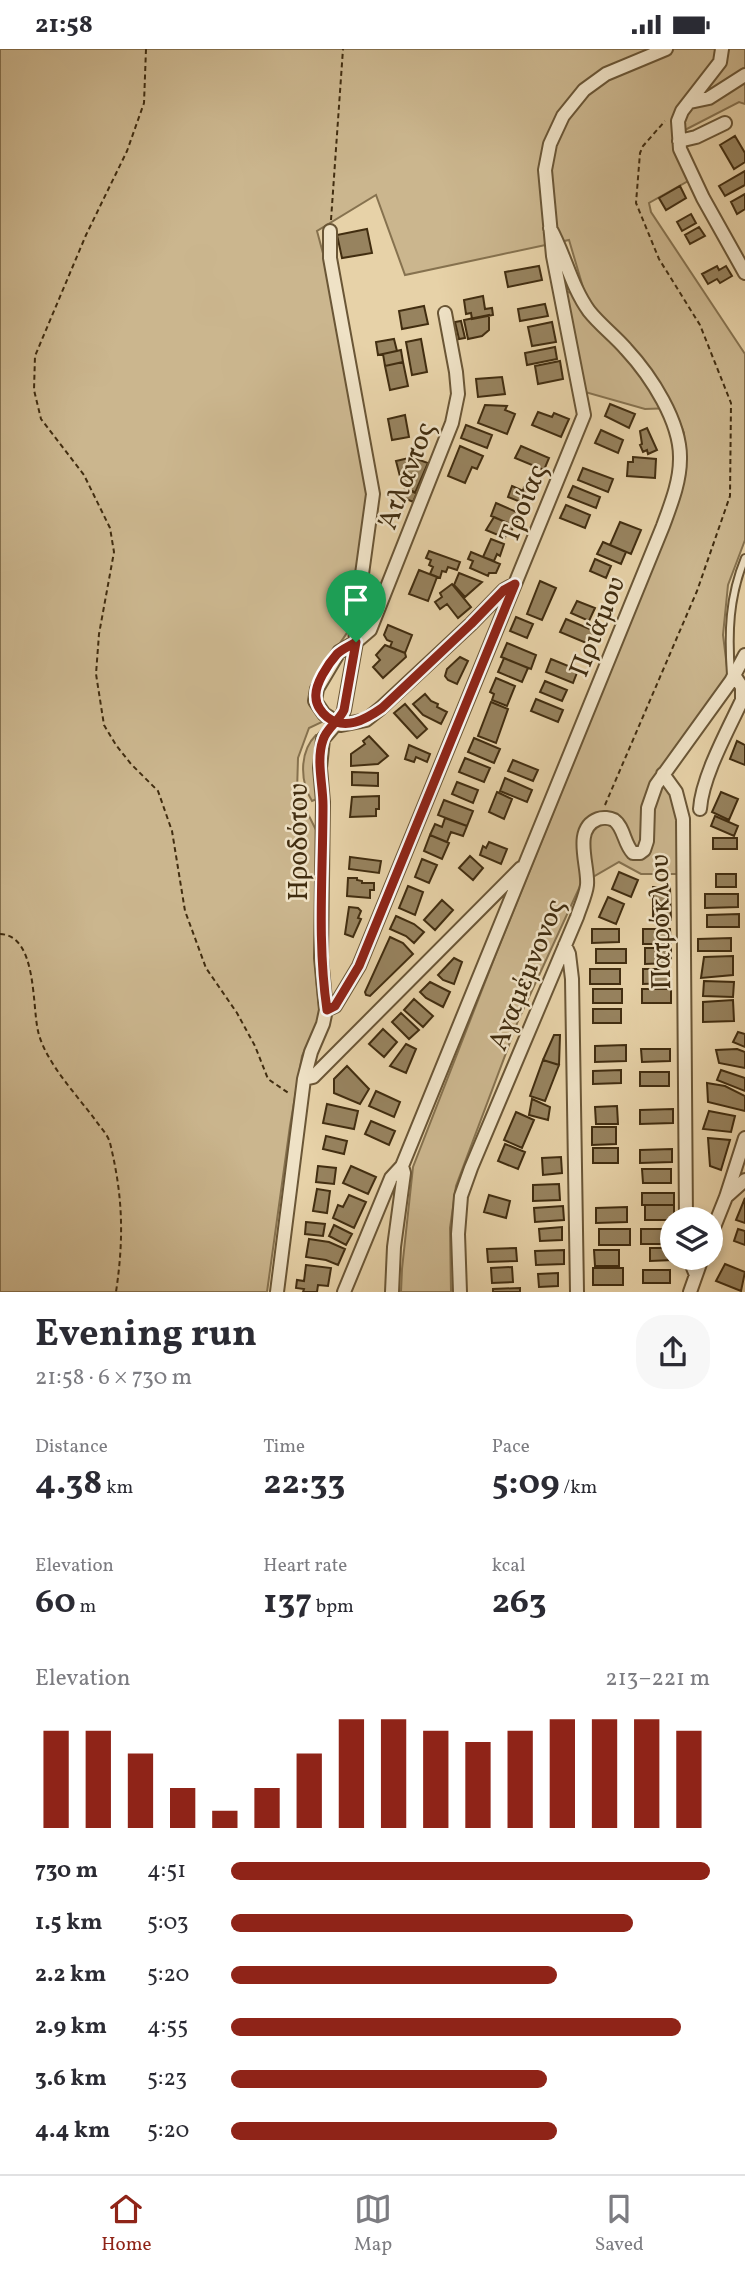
<!DOCTYPE html>
<html lang="en">
<head>
<meta charset="utf-8">
<style>
	body { margin:0; font-family:Vollkorn,serif; background:#f7f7f7; color:#2b2b33; height:100vh; display:flex; flex-direction:column; font-size:26px; white-space:nowrap }
	* { box-sizing:border-box; margin:0 }
	p { font-size:23px; color:#7c7c81 }
	.icon { flex:none; width:38px; height:38px; fill:none; stroke:currentColor; stroke-width:2; stroke-linecap:round; stroke-linejoin:round }
	.map { position:relative; height:1243px; overflow:hidden }
	.sheet { display:flex; flex-direction:column; background:#fff; flex:1 }
	.sheet>* { flex:none }
	.tools { position:absolute; left:660px; top:1158px; display:grid; gap:14px }
	.tools a { display:grid; place-items:center; width:63px; height:63px; border-radius:50%; background:#fff; box-shadow:0 4px 10px #0003; font-size:35px }
	.pin { position:absolute; display:grid; place-items:center; width:60px; height:60px; color:#fff; margin:-72px -30px; border-radius:50% 50% 50% 0; rotate:-45deg; box-shadow:0 0 7px #0007 }
	.pin .icon { rotate:45deg }
	.round { display:grid; place-items:center; flex:none; width:74px; height:74px; border-radius:28px; background:#f7f7f7 }
	.headline { display:flex; align-items:center; justify-content:space-between; height:119px; padding:0 35px }
	h1 { font-size:38px; font-weight:700; line-height:52px }
	.stats { display:grid; grid-template-columns:repeat(3,1fr); gap:10px; height:119px; padding:7px 35px }
	.stats div { display:grid; align-content:center }
	.stats b { font-size:35px; font-weight:700 }
	.stats small { font-size:19px; font-weight:400 }
	.stats p { font-size:19px }
	.chart { height:196px; padding:14px 35px }
	.chart p { display:flex; justify-content:space-between }
	.chart svg { width:100%; height:126px; margin-top:7px; stroke:#8f2418; stroke-width:6 }
	ul { padding:0 35px; list-style:none; font-size:23px }
	li { display:grid; grid-template-columns:112px 84px 1fr; align-items:center; height:52px }
	li i { height:18px; border-radius:9px; background:#8f2418 }
	.status { display:flex; justify-content:space-between; align-items:center; height:49px; padding:0 35px; background:#fff; direction:ltr }
	.status svg { height:19px; fill:currentColor }
	.tab-bar { display:flex; justify-content:space-around; align-items:center; height:98px; border-top:2px solid #e1e1e2; background:#fff; font-size:19px; color:#7c7c81 }
	.tab-bar a { display:grid; justify-items:center; gap:4px }
	.tab-bar .selected { color:#8f2418 }
	.map>svg:first-child { display:block }
</style>
</head>
<body>
<div class="status"><b>21:58</b><svg viewBox="0 0 49 12"><path d="M0 12V9h3v3zM5 12V6h3v6zM10 12V3h3v9zM15 12V0h3v12zM26 1h20v11H26zM47 4h2v5h-2z"/></svg></div>
<div class="map">
<svg width="745" height="1243" viewBox="0 0 745 1243">
	<rect width="100%" height="100%" fill="#e7d2a8"/>
	<filter id="stains"><feTurbulence type="fractalNoise" baseFrequency=".00286" numOctaves="4"/><feColorMatrix values="0 0 0 0 .2 0 0 0 0 .09 0 0 0 0 .02 0 0 0 .5 -.17"/></filter>
	<radialGradient id="worn" r=".72"><stop offset=".6" stop-color="#630" stop-opacity="0"/><stop offset="1" stop-color="#630" stop-opacity=".3"/></radialGradient>
	<path fill="#cbb68e" stroke="#86724f" stroke-width="2" d="M0 0H745V55L739 53 679 84 675 102 688 132 649 154 651 163 745 305V491L728 536 723 586 728 626 657 728C685 748 679 793 682 825H641L619 813 581 835 518 972 456 1137 450 1179 451 1243H401L402 1220 413 1118 496 905 673 468 685 418 684 384 674 359 645 360 585 343 566 243 585 245 569 191 405 226 376 146 317 182 324 208 372 449 348 582C341 595 311 630 311 641 312 651 321 662 322 673L309 679 298 709 297 743 318 785 316 928 320 967 302 1007 290 1077 267 1243H0Z
		M316 686H318L315 707 319 749 312 752C300 733 299 703 316 686Z"/>
	<path fill="#97835f" stroke="#412d10" stroke-width="2" d="M735 87 745 104V113L734 120 720 96Z
		M745 122V136L725 147 719 137Z
		M680 137 686 149 666 161 659 149Z
		M745 145V160L737 165 731 153Z
		M691 165 696 174 682 182 677 173Z
		M699 178 705 187 690 195 685 186Z
		M367 180 372 204 342 209 337 186Z
		M539 217 542 231 508 238 505 223Z
		M717 217 719 221 726 217 732 227 720 234 717 230 708 235 702 225Z
		M483 247 485 260 492 259 493 266 472 270 471 264 466 265 464 251Z
		M545 255 548 267 520 272 518 260Z
		M424 257 428 275 402 280 399 262Z
		M489 266V281L482 287 468 290 464 271Z
		M461 272 465 289 459 290 455 273Z
		M552 273 556 293 532 297 528 278Z
		M394 290 397 302 378 306 376 293Z
		M421 290 427 323 412 326 406 293Z
		M555 298 557 310 527 316 525 304Z
		M401 301 403 313 385 317 383 305Z
		M560 312 563 330 538 335 535 317Z
		M403 313 408 337 390 341 385 317Z
		M502 328 505 345 478 348 476 330Z
		M610 355 635 365 629 379 605 367Z
		M485 356 507 357 505 361 515 365 507 385 478 374Z
		M538 363 552 368 554 364 569 370 561 388 532 376Z
		M405 366 409 388 392 391 388 370Z
		M466 376 492 386 487 399 461 389Z
		M647 379 657 401 648 405 647 401 643 403 640 396 642 395 640 382Z
		M601 381 623 391 618 404 595 394Z
		M460 397 483 407 477 420 472 418 465 434 448 427Z
		M521 397 549 409 544 421 515 409Z
		M633 408 656 410 655 429 627 427 628 413H633Z
		M409 409 410 416 415 415 414 409 428 414 415 444 405 439 402 435 396 412Z
		M583 419 613 430 608 443 578 431Z
		M512 437 523 442 524 438 534 442 528 456 508 448Z
		M573 437 600 448 596 459 568 448Z
		M405 439 417 444 413 453 402 448Z
		M496 454 521 465 515 477 491 467Z
		M566 456 590 466 585 479 560 469Z
		M494 468 514 477 510 484 507 483 505 489 486 481Z
		M620 473 641 481 631 505 610 496Z
		M491 490 504 495 500 507 497 505 494 512 483 508Z
		M603 493 626 503 621 515 597 505Z
		M429 502 460 513 457 521 448 518 446 523 442 522 440 529 430 525 433 518 429 516 431 511 426 509Z
		M471 503 500 515 496 524H489L488 527 470 519 473 512 468 510Z
		M595 510 611 517 606 529 590 522Z
		M419 521 437 528 428 552 409 545Z
		M459 524 482 533 465 548 454 536Z
		M540 532 556 539 542 571 527 565Z
		M452 535 471 558 458 569 447 555 440 560 435 553 442 548 440 544Z
		M577 552 595 559 589 572 571 564Z
		M516 568 533 575 527 589 510 582Z
		M566 570 597 583 591 596 560 583Z
		M388 576 412 586 405 604 390 598 392 593 387 591 384 586Z
		M507 594 536 606 531 620 501 608Z
		M385 596 405 604 406 608 383 629 373 618 380 611 376 606Z
		M460 608 468 612 457 635 448 631 445 627 447 620Z
		M504 609 528 619 522 633 498 623Z
		M551 610 578 621 573 634 546 623Z
		M496 629 515 637 507 657 492 651 494 645 490 643Z
		M545 632 567 641 562 652 540 643Z
		M425 645 431 652 438 655 437 658 447 663 441 675 423 666 413 655Z
		M536 650 563 661 558 673 531 662Z
		M491 653 508 660 496 694 478 687Z
		M405 655 427 680 417 689 394 664Z
		M369 687 388 707 378 715 351 717V705L365 695 363 692Z
		M474 689 500 700 494 714 468 703Z
		M737 692 745 696V716L730 710Z
		M409 696 430 705 427 713 416 708 414 713 405 710Z
		M465 709 490 719 484 733 459 723Z
		M513 711 538 721 533 732 508 722Z
		M352 723 378 724V737L352 736Z
		M505 729 532 741 527 753 500 742Z
		M457 733 478 741 473 754 452 745Z
		M497 743 512 750 504 770 489 763Z
		M721 743 738 750 729 771 712 763Z
		M379 747V760H376V767L350 768 352 748Z
		M444 751 473 762 467 777 438 766Z
		M715 767 738 777 734 787 711 777Z
		M445 769 467 777 463 787 451 783 447 793 430 786 435 775 442 778Z
		M430 786 449 794 442 810 424 802Z
		M713 789H737V800H713Z
		M489 793 507 800 501 815 480 806 483 797 486 799Z
		M470 807 483 819 473 831 459 819Z
		M350 808 381 812 379 824 349 820Z
		M422 810 437 816 429 834 415 828Z
		M619 823 638 831 631 848 612 840Z
		M716 825H736V838H716Z
		M348 829H357V831L362 832V834H374V841H370V849L347 847Z
		M408 837 423 843 415 866 399 859Z
		M653 838H670L671 871H653Z
		M705 845H738V858L705 859Z
		M608 848 624 855 616 875 599 868Z
		M442 851 453 861 435 881 424 871Z
		M349 858 358 859 361 862 358 869 361 870 353 888 345 885Z
		M739 865V878H707V866Z
		M396 867 414 875 424 883 414 894 406 887 390 880Z
		M592 880H619V893L592 894Z
		M643 880H670L671 895H643Z
		M390 888 403 894 413 905 370 947 366 946 365 943Z
		M731 889V902H698V890Z
		M645 899H671V914L645 915Z
		M596 900H626V914H596Z
		M733 907V926L701 929 704 908Z
		M454 909 462 913 454 935 443 931 438 926Z
		M590 920H620V935H590Z
		M643 920H670V934L643 935Z
		M704 932 734 933 733 948 703 947Z
		M430 933 450 943 443 958 426 949 420 943Z
		M593 940H622V954H593Z
		M642 940H671V954H642Z
		M414 950 433 967 423 978 404 961Z
		M733 951 734 972 703 973V953Z
		M593 960H621V974H593Z
		M401 964 419 981 409 990 392 973Z
		M383 980 397 993 384 1008 369 995Z
		M738 983 745 985V998L733 993Z
		M554 986H560L559 1016 543 1011Z
		M406 995 416 1000 406 1024 390 1017Z
		M626 996V1012L595 1013V997Z
		M641 1000H670V1012L642 1013Z
		M737 1000 745 1003V1019L719 1014 716 1001Z
		M543 1011 559 1016 545 1052 530 1047Z
		M347 1017 369 1040 360 1055 334 1044V1030Z
		M621 1021V1034L593 1035V1022Z
		M721 1021 745 1029V1042L717 1031Z
		M640 1023H669V1037H640Z
		M707 1034 725 1037 745 1047V1062L708 1053Z
		M376 1042 400 1053 394 1068 369 1057Z
		M532 1050 550 1058 548 1071 529 1066Z
		M327 1055 358 1062 354 1080 323 1074Z
		M617 1057 618 1075H596L595 1058Z
		M673 1060V1074L640 1075V1061Z
		M709 1062 735 1067 731 1083 703 1080Z
		M516 1063 534 1071 522 1099 504 1091Z
		M371 1072 395 1082 389 1096 365 1085Z
		M592 1078H616V1095L592 1096Z
		M326 1087 347 1092 344 1105 323 1100Z
		M708 1089 730 1091 721 1121 710 1117Z
		M505 1095 525 1103 518 1120 498 1112Z
		M593 1099H618V1114H593Z
		M672 1100V1113L640 1114V1101Z
		M561 1108 562 1124 543 1126 542 1109Z
		M318 1117 336 1119 334 1135 316 1133Z
		M351 1117 376 1128 368 1145 343 1134Z
		M642 1120H671V1134H643Z
		M559 1135 560 1151 533 1152V1136Z
		M317 1140 330 1142 327 1164 313 1162Z
		M642 1144H674V1156H642Z
		M349 1146 366 1153 354 1179 333 1169 338 1156 343 1158Z
		M489 1146 510 1152 506 1169 484 1163Z
		M745 1149V1174L736 1171Z
		M645 1156H674V1171H645Z
		M563 1157 564 1171 535 1173 534 1159Z
		M627 1158V1173L596 1174V1159Z
		M306 1173 325 1175 323 1187 305 1185Z
		M334 1176 352 1185 346 1196 329 1187Z
		M562 1178V1191L540 1192 539 1180Z
		M599 1180H630V1196H599Z
		M641 1180H672V1195H641Z
		M738 1180 745 1182V1196L734 1192Z
		M309 1190 329 1193 345 1200 338 1216 326 1211 306 1208Z
		M516 1199 517 1212 488 1213 487 1200Z
		M650 1199H672L673 1211 650 1212Z
		M564 1201V1215L536 1216 535 1202Z
		M594 1201H619V1217H595Z
		M725 1215 745 1223 741 1242 716 1232Z
		M306 1216 331 1219 328 1237 318 1236 317 1243H303L304 1240 296 1239 297 1231 304 1232Z
		M512 1218 513 1233 492 1234 491 1219Z
		M593 1219H623V1236H593Z
		M643 1221H670V1234H643Z
		M558 1224V1237L539 1238 538 1225Z
		M520 1239V1243H493V1240Z"/>
	<g fill="none" stroke-linecap="round" stroke-linejoin="round">
		<defs>
			<path id="lane" d="M731 626C728 584 729 548 745 509"/>
			<path id="street" d="M722 0 720 13 682 62 678 72 680 100 703 149 745 224
				M690 53 709 49 745 26
				M679 92 696 88 725 74
				M445 264 456 323 458 345 452 374 370 581 356 593 339 603 317 640 315 652 324 665 341 676 366 671 381 659 471 575 504 541 515 535
				M663 725 676 743 683 770 686 1171
				M700 760C702 728 728 681 742 651V638L734 626
				M565 896 569 905 572 930 577 1243
				M326 961 335 957 359 917 584 366 553 207 545 121 550 95 563 67 584 41 606 25 666 0
				M304 1030 313 1028 521 819
				M727 1147 745 1131
				M710 1188 726 1148 745 1089
				M689 1209 696 1226
				M277 1243 304 1030 311 1003 323 975 326 961 321 909 323 753 320 719 323 690 341 669 344 661 356 593 355 576 373 445 330 209V182
				M344 1243 391 1129 402 1117
				M392 1243 394 1198 404 1124 402 1117 663 477C671 455 680 433 680 410 681 373 651 327 626 300 615 287 600 276 589 262 571 237 565 206 550 179
				M460 1243 458 1185 461 1147 471 1119 577 868C580 858 586 846 587 836 589 817 572 780 598 770 603 768 610 769 614 771 624 778 624 795 633 804H640L644 801 647 792 648 759 656 736 731 632 745 606
				M690 1243 702 1209"/>
		</defs>
		<use href="#lane" stroke="#6a5636" stroke-width="10"/>
		<use href="#street" stroke="#6a5636" stroke-width="16"/>
		<path stroke="#412d10" stroke-width="2" stroke-dasharray="5 3.5" stroke-linecap="butt" d="M146 0 144 54 127 102 86 186 35 307 34 341 41 370 84 426 110 479 114 503 99 585 96 625 104 676 116 696 131 715 158 742 172 782 185 862 206 919 237 964 255 997 268 1030 290 1045
			M331 171 343 0
			M605 756 697 542 730 447 731 354 700 276 659 210 636 154 640 104 643 97 665 72
			M0 885C37 886 32 956 38 982 45 1013 77 1046 96 1072 101 1079 108 1086 110 1094 123 1147 124 1189 116 1243"/>
		<use href="#lane" stroke="#efe2c6" stroke-width="6"/>
		<use href="#street" stroke="#efe2c6" stroke-width="12"/>
	</g>
	<g fill="none" stroke-linecap="round" stroke-linejoin="round">
		<defs>
			<path id="route" d="M356 593 344 661C339 672 326 680 323 691 316 711 323 736 323 756 323 824 317 893 327 961L335 957 359 917 515 535 504 541 471 575 382 659C365 671 345 682 327 668 322 664 316 656 316 649 314 636 328 615 337 605 342 600 350 597 356 593"/>
		</defs>
		<use href="#route" stroke="#fff" stroke-width="14"/>
		<use href="#route" stroke="#8f2418" stroke-width="9"/>
	</g>
	<g text-anchor="middle" stroke-width="5" stroke-linejoin="round" paint-order="stroke">
		<g font-size="28" fill="#412d10" stroke="#efe2c6">
			<text transform="translate(405 426) rotate(-69)" y="10">Άτλαντος</text>
			<text transform="translate(522 454) rotate(-68)" y="10">Τροίας</text>
			<text transform="translate(596 577) rotate(-68)" y="10">Πριάμου</text>
			<text transform="translate(297 793) rotate(-90)" y="10">Ηροδότου</text>
			<text transform="translate(659 873) rotate(-91)" y="10">Πατρόκλου</text>
			<text transform="translate(525 925) rotate(-68)" y="10">Αγαμέμνονος</text>
		</g>
	</g>
	<rect width="100%" height="100%" filter="url(#stains)"/>
	<rect width="100%" height="100%" fill="url(#worn)"/>
</svg>
<div class="tools">
<a><svg class="icon" aria-label="layers" viewBox="0 0 24 24"><path d="M12 4l9 5-9 5-9-5zM3 14l9 5 9-5"/></svg></a>
</div>
<div class="pin" style="left:356px;top:593px;background:#1e9e55"><svg class="icon" aria-label="arrive" viewBox="0 0 24 24"><path d="M6 21V4h12l-3 4 3 4H6"/></svg></div>
</div>
<section class="sheet">
<div class="headline"><div><h1>Evening run</h1><p>21:58 · 6 × 730 m</p></div><a class="round"><svg class="icon" aria-label="share" viewBox="0 0 24 24"><path d="M12 15V3M7 8l5-5 5 5M5 13v7h14v-7"/></svg></a></div>
<div class="stats">
<div><p>Distance</p><b>4.38<small> km</small></b></div>
<div><p>Time</p><b>22:33</b></div>
<div><p>Pace</p><b>5:09<small> /km</small></b></div>
</div>
<div class="stats">
<div><p>Elevation</p><b>60<small> m</small></b></div>
<div><p>Heart rate</p><b>137<small> bpm</small></b></div>
<div><p>kcal</p><b>263</b></div>
</div>
<div class="chart"><p><span>Elevation</span>213–221 m</p>
<svg viewBox="0 0 160 44" preserveAspectRatio="none"><path d="M5 44V10M15 44V10M25 44V18M35 44V30M45 44V38M55 44V30M65 44V18M75 44V6M85 44V6M95 44V10M105 44V14M115 44V10M125 44V6M135 44V6M145 44V6M155 44V10"/></svg>
</div>
<ul>
<li><b>730 m</b>4:51<i style="width:100%"></i></li>
<li><b>1.5 km</b>5:03<i style="width:84%"></i></li>
<li><b>2.2 km</b>5:20<i style="width:68%"></i></li>
<li><b>2.9 km</b>4:55<i style="width:94%"></i></li>
<li><b>3.6 km</b>5:23<i style="width:66%"></i></li>
<li><b>4.4 km</b>5:20<i style="width:68%"></i></li>
</ul>
</section>
<nav class="tab-bar">
<a class="selected"><svg class="icon" aria-label="home" viewBox="0 0 24 24"><path d="M3 11l9-7 9 7M6 9v11h12V9"/></svg>Home</a>
<a><svg class="icon" aria-label="map" viewBox="0 0 24 24"><path d="M3 6l6-2 6 2 6-2v14l-6 2-6-2-6 2zM9 4v14M15 6v14"/></svg>Map</a>
<a><svg class="icon" aria-label="saved" viewBox="0 0 24 24"><path d="M7 4h10v16l-5-4-5 4z"/></svg>Saved</a>
</nav>
</body>
</html>
